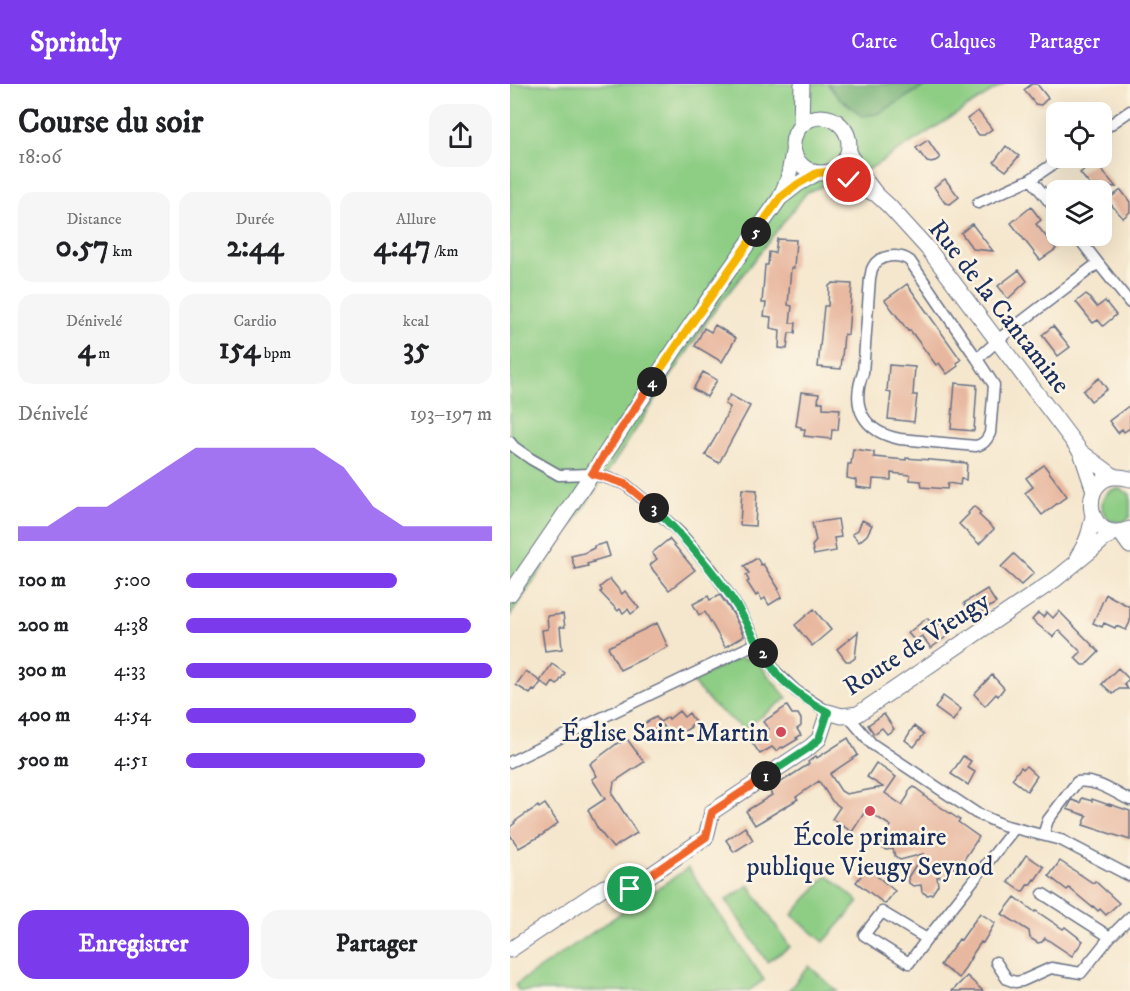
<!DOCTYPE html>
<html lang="fr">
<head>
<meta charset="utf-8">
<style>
	body { margin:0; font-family:"IM FELL DW Pica",serif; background:#f6f6f6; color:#202124; height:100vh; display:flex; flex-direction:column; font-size:22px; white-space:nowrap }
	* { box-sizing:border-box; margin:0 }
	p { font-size:20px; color:#757577 }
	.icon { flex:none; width:33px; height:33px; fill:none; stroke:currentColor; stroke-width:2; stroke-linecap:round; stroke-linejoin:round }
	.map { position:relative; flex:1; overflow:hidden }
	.panel { display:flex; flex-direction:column; background:#fff; width:510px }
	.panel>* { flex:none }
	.tools { position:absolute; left:536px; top:18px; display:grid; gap:12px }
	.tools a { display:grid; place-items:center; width:66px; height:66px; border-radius:12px; background:#fff; box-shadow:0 6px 24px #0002; font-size:30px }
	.pin { position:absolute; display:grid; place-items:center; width:51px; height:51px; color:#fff; margin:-26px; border:3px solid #fff; border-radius:50%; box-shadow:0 2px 6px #0007 }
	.km { position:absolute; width:30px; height:30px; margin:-15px; border-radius:50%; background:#222; color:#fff; font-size:16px; line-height:30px; text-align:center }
	.round { display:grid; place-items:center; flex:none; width:63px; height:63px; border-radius:18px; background:#f6f6f6 }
	.overview { display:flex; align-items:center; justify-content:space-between; height:102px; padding:0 18px }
	h1 { font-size:33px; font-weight:700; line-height:45px }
	.metrics { display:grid; grid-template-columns:repeat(3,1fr); gap:9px; height:102px; padding:6px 18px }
	.metrics div { display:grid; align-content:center; border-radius:15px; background:#f6f6f6; text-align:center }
	.metrics b { font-size:30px; font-weight:700 }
	.metrics small { font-size:16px; font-weight:400 }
	.metrics p { font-size:16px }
	.chart { height:168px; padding:12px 18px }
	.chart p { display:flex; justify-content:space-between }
	.chart svg { width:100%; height:108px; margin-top:6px; fill:#7c3aed; opacity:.7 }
	.button { display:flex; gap:12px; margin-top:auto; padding:12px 18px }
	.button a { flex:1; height:69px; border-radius:18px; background:#7c3aed; color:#fff; font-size:24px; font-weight:700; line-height:69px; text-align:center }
	.button a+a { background:#f6f6f6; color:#202124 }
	ul { padding:0 18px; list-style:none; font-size:20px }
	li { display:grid; grid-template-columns:96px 72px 1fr; align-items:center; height:45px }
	li i { height:15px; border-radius:8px; background:#7c3aed }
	header { display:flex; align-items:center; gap:36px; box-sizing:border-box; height:84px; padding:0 30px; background:#7c3aed; color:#fff }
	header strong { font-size:28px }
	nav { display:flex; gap:33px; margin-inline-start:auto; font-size:21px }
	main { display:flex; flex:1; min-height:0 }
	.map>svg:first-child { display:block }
</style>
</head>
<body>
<header>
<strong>Sprintly</strong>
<nav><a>Carte</a><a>Calques</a><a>Partager</a></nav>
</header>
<main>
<section class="panel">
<div class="overview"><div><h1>Course du soir</h1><p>18:06</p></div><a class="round"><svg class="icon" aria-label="share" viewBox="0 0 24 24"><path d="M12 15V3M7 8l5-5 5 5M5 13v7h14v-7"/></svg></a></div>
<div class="metrics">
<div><p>Distance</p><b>0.57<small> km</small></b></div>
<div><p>Durée</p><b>2:44</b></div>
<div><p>Allure</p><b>4:47<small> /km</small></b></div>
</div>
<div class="metrics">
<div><p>Dénivelé</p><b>4<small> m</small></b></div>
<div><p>Cardio</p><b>154<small> bpm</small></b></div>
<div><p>kcal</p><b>35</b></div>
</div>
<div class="chart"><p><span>Dénivelé</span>193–197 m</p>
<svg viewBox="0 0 160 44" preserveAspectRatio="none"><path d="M0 44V38L10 38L20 30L30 30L40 22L50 14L60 6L70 6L80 6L90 6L100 6L110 14L120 30L130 38L140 38L150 38L160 38V44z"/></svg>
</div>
<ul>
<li><b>100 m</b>5:00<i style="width:69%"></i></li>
<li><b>200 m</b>4:38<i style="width:93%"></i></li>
<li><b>300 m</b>4:33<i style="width:100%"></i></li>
<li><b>400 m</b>4:54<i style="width:75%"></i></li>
<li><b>500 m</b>4:51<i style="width:78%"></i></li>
</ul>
<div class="button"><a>Enregistrer</a><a>Partager</a></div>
</section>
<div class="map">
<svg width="620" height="907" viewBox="0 0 620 907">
	<rect width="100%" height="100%" fill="#fcf5e5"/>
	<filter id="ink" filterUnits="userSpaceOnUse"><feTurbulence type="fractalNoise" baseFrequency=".0167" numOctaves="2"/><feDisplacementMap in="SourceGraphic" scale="12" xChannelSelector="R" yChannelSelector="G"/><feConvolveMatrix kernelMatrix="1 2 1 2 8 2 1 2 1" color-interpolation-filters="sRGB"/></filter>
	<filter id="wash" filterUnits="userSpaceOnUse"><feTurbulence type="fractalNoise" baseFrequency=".008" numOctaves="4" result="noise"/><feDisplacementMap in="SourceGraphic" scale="24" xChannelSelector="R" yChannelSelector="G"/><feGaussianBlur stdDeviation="1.35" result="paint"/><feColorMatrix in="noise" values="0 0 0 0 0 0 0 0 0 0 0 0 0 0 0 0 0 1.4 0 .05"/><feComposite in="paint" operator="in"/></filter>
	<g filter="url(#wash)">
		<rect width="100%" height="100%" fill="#f5e7cd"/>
		<path fill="#8dcd84" stroke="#547e71" stroke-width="1.5" d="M0 0H318L326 11 368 30 418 0H494L361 84 297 108 202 230 111 368 0 532Z
			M604 405H610L620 410V433L613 438 601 437C588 427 589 411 604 405Z
			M229 574 241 576 248 579 277 614 234 645 203 621 181 597Z
			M178 784 254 896 238 907H9L5 901Z
			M317 791 349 818 314 858 282 831Z
			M239 801 280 863 257 878 216 816Z
			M299 882 327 907H278Z"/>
		<path fill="#72b072" stroke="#467068" stroke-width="1.5" d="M318 0H418L368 30 352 32 326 11Z"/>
		<g id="blocks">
			<path fill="#e8b79f" d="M522 0H527L538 14 531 21 525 20 514 6Z
				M468 27 482 45 474 51H469L457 35Z
				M418 56 430 74 422 79 417 78 406 64Z
				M496 62 509 72 496 87 484 78Z
				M585 78 606 103 580 101 570 89Z
				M435 95 449 113 440 120 435 119 424 103Z
				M611 106 620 118V128L613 134 597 116Z
				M521 123 531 136 526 140 546 165 530 176 501 139Z
				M462 140 483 167 463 165 451 149Z
				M267 155 286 156 284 184H281L278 221 282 222 280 239H286L285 249H279L277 265 269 264 270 246 260 244 261 233 254 232 256 219H252L255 181H258L259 168 265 169Z
				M509 186 517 197 498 215 488 202Z
				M323 199 342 200 338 251 334 250 331 285 308 283 314 222H318L319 202Z
				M397 200 451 276 447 279 448 282 437 290 429 279 426 281 400 246 398 247 375 216Z
				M576 210 587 223 595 217 606 231 593 242 588 236 583 239 566 218Z
				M205 241 226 254 212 278 185 262 194 244 201 248Z
				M543 242 560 263 548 272 532 251Z
				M379 281 405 283 403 311H407L404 338 378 335 381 309 377 308Z
				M193 288 207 296 197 313 183 305Z
				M589 294 597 305 581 317 573 307Z
				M445 299 467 301 464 347 441 345Z
				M291 308 309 310 308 318H313V324L330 325 328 346H322L321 355 294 352 295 345H291V343L286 342Z
				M220 311 240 322 209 379 195 371 208 349 220 323 215 320Z
				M620 321V344L614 348 612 345 608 349 599 337Z
				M343 365 364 368V373L396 376V374L457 379 456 396 451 395 450 401 438 399 437 405 412 403 411 397 400 396V391L381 389V396L363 395 362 405 346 403V396L337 394 338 380H341Z
				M534 381 557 412 532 431 515 409 523 403 516 394Z
				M232 405 247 406 245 442 230 441Z
				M464 422 471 429 469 431 484 445 469 460 449 440 459 430 458 429Z
				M328 435 331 453 324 454 326 467 304 471 302 462 306 457 302 439Z
				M352 436 362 441 357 451 349 458 342 450 348 446Z
				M159 455 185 486 159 506 143 486 140 481 147 475 142 469Z
				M96 459 100 472 83 477 84 478 77 480 78 482 65 485 61 472 74 469 84 464V462Z
				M504 470 524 489 511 501 491 483Z
				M247 474 251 481 253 480 269 505 268 506 272 513 259 521 255 514 252 516 248 510 246 512 237 498 239 497 236 491 239 489 234 482Z
				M100 495 112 510 115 507 129 524 121 530 118 525 113 529 110 525 108 527 90 508 92 507 90 503Z
				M477 505 486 519 463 533 454 519Z
				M596 510 620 523V538L616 546 606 542 605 544 594 539 592 543 583 539Z
				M210 511 223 530 234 552 215 563 195 528 189 531 183 520 198 512 200 516Z
				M304 525 321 546 302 562 285 541Z
				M549 527 589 568 576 581H572L565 574 571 568 549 546 543 553 522 536 528 529 533 533 537 528 543 534Z
				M53 530 55 543H50L52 565 35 567 32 546 38 545 37 532Z
				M417 534 424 542 428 539 440 550 421 564 412 552 405 557 398 549Z
				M147 539 158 563 110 586 98 563Z
				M348 548 345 574 341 577H336L327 565Z
				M42 580 55 589 47 601 43 598 39 604 30 597Z
				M608 584 619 595 614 600 618 605H609L603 610 592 600Z
				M16 587 31 598 25 607 23 606 20 610 6 601Z
				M482 591 494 604 488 612 486 610 475 622 464 610Z
				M433 612 451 625 443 637 425 624Z
				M277 622 282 630H288L291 635V642L287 645 291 651 286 654 288 655 273 664 272 663 266 667 262 663 250 670 241 657 259 645 253 638Z
				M169 627 174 633 179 629 185 638 180 642 181 643 162 655 152 641 133 653 126 644 146 633 150 638 158 633 159 635Z
				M374 630 384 645 377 650 372 644 364 650 358 641Z
				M404 642 414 650 404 663 395 656Z
				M338 654 348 671 320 690 331 707 336 710 373 703 357 693 366 679 386 693 375 709 392 721 398 712 399 707 404 703 415 711 414 712 450 736 448 738 469 753 447 786 441 782 434 792 427 793 428 801 422 810 417 811 412 808 411 801 403 802 399 799 398 793 413 770 390 776 385 772 383 765 376 766 371 763 370 758 381 742 356 726 342 748 322 735 330 723 322 717 309 697 286 713 288 715 245 741 236 727 262 711 259 706 299 680 298 678 306 672 307 674Z
				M117 655 134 678 104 698 102 710 127 749 103 764 88 745 78 726 95 715 82 695 87 692 80 680 109 658 110 659Z
				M453 672 461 677 457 683 465 688 458 701 441 690Z
				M516 682 527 692 517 707 502 695 511 683 513 685Z
				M572 714 582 717V715L599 721V720L620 727V756L573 741 577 732 557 725 562 716 570 719Z
				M35 720 48 739 32 751 9 764 0 751V743L5 739 4 738 14 731 28 722 29 724Z
				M235 743 243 756 224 768 216 756Z
				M516 771 534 783 525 796 524 795 520 801 518 800 513 808 498 798Z
				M550 777 583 799 585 797 609 819 596 831 590 825 588 827 583 822 582 823 559 804 557 806 539 792Z
				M357 784 385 807 375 820 346 798Z
				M505 813 525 828 526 827 553 845 555 843 573 857 562 872 535 854 532 858 528 859 520 854 519 847 492 830Z
				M470 829 485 839 473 859 471 858 460 874H461L449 894 430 881 439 868H440L449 855 451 856Z
				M457 892 473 907H442Z"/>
		</g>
	</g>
	<g filter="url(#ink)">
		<use href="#blocks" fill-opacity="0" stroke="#676f85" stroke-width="1.5"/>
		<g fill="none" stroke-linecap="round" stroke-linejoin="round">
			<defs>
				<path id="street" d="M591 47 620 27
					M468 119 521 95
					M546 126 521 95 552 74
					M567 152 588 179
					M467 275 400 177C389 169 368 170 362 185 361 188 361 191 360 194L353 289C340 323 354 348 390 355L466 362C474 360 477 356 480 349L484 301 467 275 494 251 588 179 620 219
					M0 358 4 363 21 375 49 391 82 390 97 394 115 400 139 420 170 449 203 487 229 526 247 559 266 588 286 607 318 628
					M338 632 362 660 466 729 493 741 551 756 620 792
					M0 678 247 559
					M533 751 538 736 567 698C586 695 603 708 620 716
					M533 810 600 853
					M372 828 417 855 399 879 354 851Z
					M417 855 504 745
					M486 878 497 895 505 898 512 897 541 884 571 889 600 853 620 833"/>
				<path id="secondary" d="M283 61a28 28 0 1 1 56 0a28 28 0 1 1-56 0Z
					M291 40 292 0
					M339 67 346 84 366 110 379 122 419 166 571 368 584 407
					M317 89 339 96 363 109
					M270 114 288 100 307 89
					M571 368 605 393
					M620 395C566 378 571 465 620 445
					M610 448 620 462
					M568 472C577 459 580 448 583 432
					M0 510 82 390 182 239 270 114 278 95 283 68
					M0 866 94 803C103 801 111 805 120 805L196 753 202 728 300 663 309 655 318 628 332 632 348 630 546 495 583 465 593 456 605 448"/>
			</defs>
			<use href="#street" stroke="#676f85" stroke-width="13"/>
			<use href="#secondary" stroke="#676f85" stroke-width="17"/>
			<use href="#street" stroke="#fff" stroke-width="10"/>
			<use href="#secondary" stroke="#fff" stroke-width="15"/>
		</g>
	</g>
	<g fill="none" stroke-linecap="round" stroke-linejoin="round" filter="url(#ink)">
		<defs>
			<path id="split-1" d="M120 805 196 753 202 728 256 692"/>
			<path id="split-2" d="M253 569C258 576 262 583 267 590 279 604 301 620 318 628L309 655 300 663 256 692"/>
			<path id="split-3" d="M144 424C176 455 204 487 228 524 237 539 244 555 253 569"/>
			<path id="split-4" d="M142 298 82 390 97 394 115 400 144 424"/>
			<path id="split-5" d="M142 298 182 239 246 148"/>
			<path id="split-6" d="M246 148 270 114 288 100 307 89 317 88 339 96"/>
		</defs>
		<use href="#split-1" stroke="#fff" stroke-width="12"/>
		<use href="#split-2" stroke="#fff" stroke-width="12"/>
		<use href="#split-3" stroke="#fff" stroke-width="12"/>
		<use href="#split-4" stroke="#fff" stroke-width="12"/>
		<use href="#split-5" stroke="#fff" stroke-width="12"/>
		<use href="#split-6" stroke="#fff" stroke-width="12"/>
		<use href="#split-1" stroke="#f0652b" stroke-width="8"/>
		<use href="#split-2" stroke="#22a559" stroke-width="8"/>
		<use href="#split-3" stroke="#22a559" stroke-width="8"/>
		<use href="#split-4" stroke="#f0652b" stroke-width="8"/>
		<use href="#split-5" stroke="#f5b400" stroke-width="8"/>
		<use href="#split-6" stroke="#f5b400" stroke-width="8"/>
	</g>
	<g fill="#d1495b" stroke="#fcf5e5" stroke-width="2">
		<circle cx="271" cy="648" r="6"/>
		<circle cx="360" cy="727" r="6"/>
	</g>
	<g text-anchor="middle" stroke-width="5" stroke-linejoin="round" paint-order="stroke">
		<g font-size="26" fill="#1b2f5e" stroke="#fcf5e5">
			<text transform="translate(490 222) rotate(52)" y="9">Rue de la Cantamine</text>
			<text transform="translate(406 559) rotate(-33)" y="9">Route de Vieugy</text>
		</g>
		<g font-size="26" fill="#1b2f5e" stroke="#fcf5e5" text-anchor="end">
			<text x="259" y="657">Église Saint-Martin</text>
			<text x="360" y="761" text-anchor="middle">École primaire<tspan x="360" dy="30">publique Vieugy Seynod</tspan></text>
		</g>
	</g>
</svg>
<div class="tools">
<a><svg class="icon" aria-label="locate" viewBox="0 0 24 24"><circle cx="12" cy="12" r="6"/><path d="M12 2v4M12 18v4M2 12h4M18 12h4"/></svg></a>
<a><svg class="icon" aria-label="layers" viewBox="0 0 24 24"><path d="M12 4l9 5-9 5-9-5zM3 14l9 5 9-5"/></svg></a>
</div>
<div class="pin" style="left:120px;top:805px;background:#1e9e55"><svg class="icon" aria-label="arrive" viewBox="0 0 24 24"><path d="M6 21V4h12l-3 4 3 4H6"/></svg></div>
<div class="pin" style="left:339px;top:96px;background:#d93025"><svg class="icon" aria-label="check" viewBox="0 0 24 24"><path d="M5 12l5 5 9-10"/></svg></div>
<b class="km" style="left:256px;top:692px">1</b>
<b class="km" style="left:253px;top:569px">2</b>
<b class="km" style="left:144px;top:424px">3</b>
<b class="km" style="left:142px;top:298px">4</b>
<b class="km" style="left:246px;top:148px">5</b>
</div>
</main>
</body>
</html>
